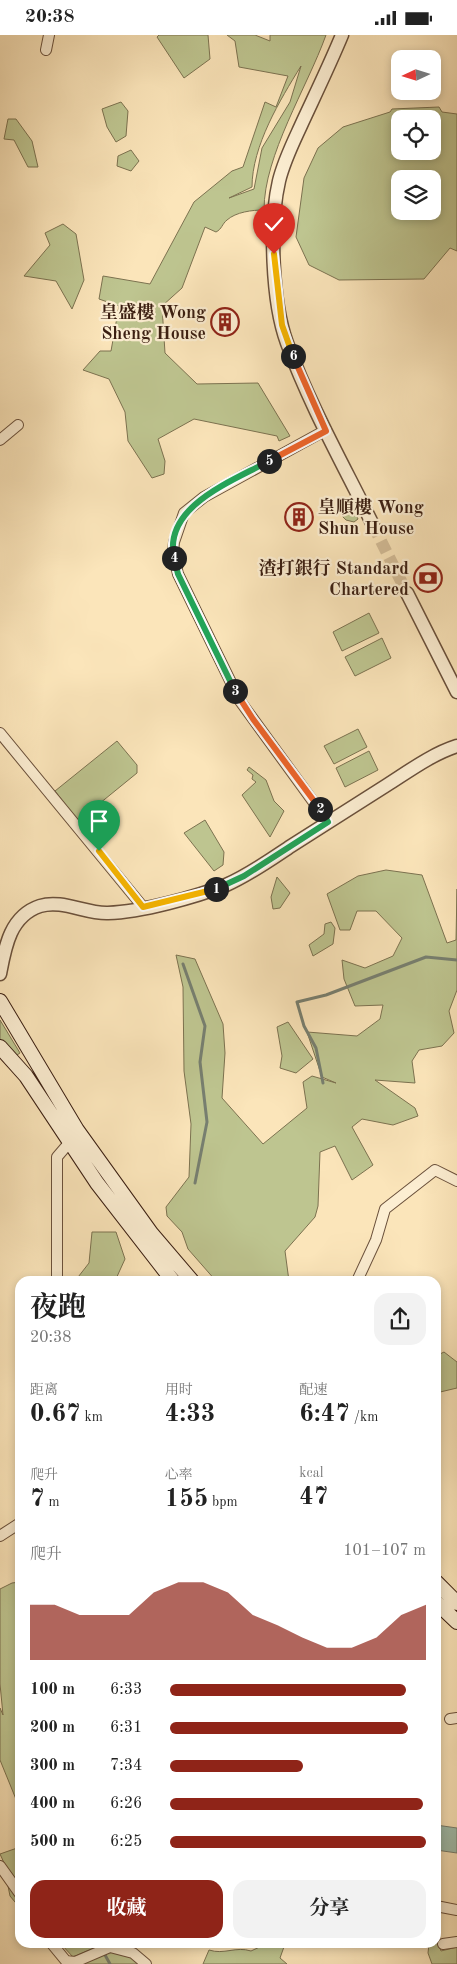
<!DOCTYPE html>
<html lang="zh">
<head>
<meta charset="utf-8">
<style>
	body { margin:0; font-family:"Old Standard TT","Noto Serif SC",serif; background:#f2f2f2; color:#222; height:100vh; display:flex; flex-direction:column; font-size:19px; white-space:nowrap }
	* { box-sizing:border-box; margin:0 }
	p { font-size:16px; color:#767676 }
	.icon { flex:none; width:28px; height:28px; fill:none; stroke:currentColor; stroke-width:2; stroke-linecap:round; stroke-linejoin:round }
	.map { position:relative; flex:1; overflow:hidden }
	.details { position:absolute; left:15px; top:1241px; width:426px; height:672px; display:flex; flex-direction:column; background:#fff; border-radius:15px; box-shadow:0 2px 8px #0003 }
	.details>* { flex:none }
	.needle { width:32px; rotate:266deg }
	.buttons { position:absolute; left:391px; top:15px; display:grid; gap:10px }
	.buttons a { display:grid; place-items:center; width:50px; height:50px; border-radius:10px; background:#fff; box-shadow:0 2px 8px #0003; font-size:25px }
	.pin { position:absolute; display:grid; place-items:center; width:42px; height:42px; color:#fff; margin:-51px -21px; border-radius:50% 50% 50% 0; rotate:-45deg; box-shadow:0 0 5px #0007 }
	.pin .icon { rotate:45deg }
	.km { position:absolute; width:25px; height:25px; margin:-12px; border-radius:50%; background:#222; color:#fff; font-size:14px; line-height:25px; text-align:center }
	.round { display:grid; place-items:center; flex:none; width:52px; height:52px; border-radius:15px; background:#f2f2f2 }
	.headline { display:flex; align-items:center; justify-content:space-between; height:85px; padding:0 15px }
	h1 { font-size:28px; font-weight:700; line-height:38px }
	.figures { display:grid; grid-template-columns:repeat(3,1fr); gap:8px; height:85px; padding:5px 15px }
	.figures div { display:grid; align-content:center }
	.figures b { font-size:25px; font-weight:700 }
	.figures small { font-size:14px; font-weight:400 }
	.figures p { font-size:14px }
	.chart { height:140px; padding:10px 15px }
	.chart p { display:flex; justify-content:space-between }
	.chart svg { width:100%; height:90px; margin-top:5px; fill:#8f2418; opacity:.7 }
	.cta { display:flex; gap:10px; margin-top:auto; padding:10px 15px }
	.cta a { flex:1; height:58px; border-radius:15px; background:#8f2418; color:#fff; font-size:20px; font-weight:700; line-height:58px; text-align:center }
	.cta a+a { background:#f2f2f2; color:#222 }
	ul { padding:0 15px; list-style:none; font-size:16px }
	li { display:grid; grid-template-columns:80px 60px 1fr; align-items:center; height:38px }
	li i { height:12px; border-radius:6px; background:#8f2418 }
	.status { display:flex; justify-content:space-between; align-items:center; height:35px; padding:0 25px; background:#fff; direction:ltr }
	.status svg { height:14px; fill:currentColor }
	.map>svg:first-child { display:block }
</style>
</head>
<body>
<div class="status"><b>20:38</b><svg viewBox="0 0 49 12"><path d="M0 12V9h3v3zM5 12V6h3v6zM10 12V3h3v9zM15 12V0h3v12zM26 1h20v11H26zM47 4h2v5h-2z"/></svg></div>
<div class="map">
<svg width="457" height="1929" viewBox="0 0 457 1929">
	<rect width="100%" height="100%" fill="#fbe5ba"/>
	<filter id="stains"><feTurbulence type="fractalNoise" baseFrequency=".004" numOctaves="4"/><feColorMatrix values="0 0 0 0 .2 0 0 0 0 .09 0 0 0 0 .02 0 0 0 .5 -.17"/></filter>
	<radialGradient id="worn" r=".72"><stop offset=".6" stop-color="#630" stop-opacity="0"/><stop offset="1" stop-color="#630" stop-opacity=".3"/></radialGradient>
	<path fill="#bec590" stroke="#7c7250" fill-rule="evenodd" d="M159 0H208L210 24 184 43 157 2Z
		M227 0H255L270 6V0H326C307 53 264 120 264 175 252 175 236 177 227 185 222 189 222 194 216 197L205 192 182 253 162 271 165 318 197 349 258 348 290 401 279 406 277 401 194 384 158 404 165 426 164 439 152 443 128 406 125 377 109 344 83 335 100 316H111L119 271 99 264 103 241 150 249 194 167 232 136 243 132 265 67 276 72 288 41 239 32 235 6ZM301 31 290 67 262 113 254 154 229 163 252 152C252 111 280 65 301 31Z
		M121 67 128 76 126 101 116 107 107 92 102 74Z
		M439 72 442 77 457 79V216L450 213 424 244 339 245 309 230 296 202 304 143 318 113 343 92 390 77 392 74ZM400 84H432V116H400ZM400 144H432V176H400Z
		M8 84H16L32 106 38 132H28L14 105 4 104Z
		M131 115 139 126 131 136 117 131 118 121Z
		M63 189 76 199 84 245 72 274 56 246 24 241 50 210 45 198Z
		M349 464 358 484 354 487 346 485 341 480 342 470Z
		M369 578 379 598 342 616 333 597Z
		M382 603 391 623 355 641 345 622Z
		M358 694 367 712 334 729 324 711Z
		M117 706 137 730V738L78 786 55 756Z
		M369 716 378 735 345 752 336 733Z
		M249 732 266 745 274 766 284 776 270 802 242 760 256 747 252 744 253 740 247 735Z
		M205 785 224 817 223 830 214 836 184 798Z
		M386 835 422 840 447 908 456 905 457 854V955L449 976 454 998 442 1011 419 1015 412 1026 415 1048 375 1045 415 1073 418 1081 393 1090 362 1084 352 1092 373 1130 352 1145 335 1111 320 1117 318 1171 315 1182 285 1216 289 1246H216L188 1214 182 1197 167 1181 166 1172 189 1142 191 1089 184 1036 183 952 176 920 195 924 223 989 225 1018 222 1063 263 1109 307 1073 303 1047 312 1041 336 1048 322 1042 307 997 357 1001 380 984 383 970 355 971 344 944 342 925 365 933 393 921 402 903 376 876H357L350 895H340L327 859 358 841Z
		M277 842 290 858 280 873 273 874 271 862Z
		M331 887 335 893 333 909 313 921 309 910 324 899 325 889Z
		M0 985 20 1018 17 1020 0 1004Z
		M288 987 313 1024 296 1038 280 1033 282 1021 277 992Z
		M92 1197H116L125 1224 115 1246H75L89 1228Z
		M444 1317 457 1327V1353L436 1358V1321Z
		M20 1547V1774L0 1725V1673L3 1680 0 1649V1554L12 1548Z
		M20 1812V1873L10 1861 8 1851 10 1841 0 1819Z
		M437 1905 441 1916 457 1912V1929H432L428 1918 429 1909H436Z
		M61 1909H98L99 1911 73 1922Z
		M266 1909H285L280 1923 287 1929H203L209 1915C224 1920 236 1911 251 1916Z
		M109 1916 128 1921 142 1929H79Z"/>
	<path fill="#9fbfaf" stroke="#777f70" d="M436 1790 457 1793V1818L436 1815Z"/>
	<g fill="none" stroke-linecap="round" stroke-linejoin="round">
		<path stroke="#777f70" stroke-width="3" d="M183 929 205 991 200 1027 207 1087 195 1148
			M323 1048 316 1013 304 991 297 967 326 960 426 922 457 925
			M99 1909 110 1929"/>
		<path stroke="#d4bd98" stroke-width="12" stroke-dasharray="12 6" stroke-linecap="butt" d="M373 490 407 558"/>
		<defs>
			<path id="minor" d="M46 15 49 0
				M326 395 204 462 184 478 174 507 173 518 178 539 240 666 328 787
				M0 405 18 390
				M0 698 143 872
				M57 1246V1122L69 1108
				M357 1246 376 1205 385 1174 435 1135 457 1146
				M0 1501 20 1488
				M450 1684 457 1683
				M0 1831 20 1859
				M436 1871 457 1875
				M52 1909 66 1926 75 1927 110 1912 133 1918 146 1929
				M443 1909 457 1907"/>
			<path id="tertiary" d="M342 0C330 29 316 58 303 86 294 106 284 125 279 146 269 189 272 267 287 308 310 371 344 431 373 490
				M407 558 457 657
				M0 939C5 912 10 881 40 871 62 864 86 879 108 878 141 877 196 862 226 850 249 840 270 825 291 811 323 791 355 770 387 750 409 736 432 719 457 711"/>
			<path id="secondary" d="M0 966 77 1095 151 1198 192 1246
				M0 1012 26 1041 97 1148 173 1246
				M436 1547 457 1568
				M436 1567 457 1587"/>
		</defs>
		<use href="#minor" stroke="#6a503b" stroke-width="12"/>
		<use href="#tertiary" stroke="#6a503b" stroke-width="15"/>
		<use href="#secondary" stroke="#3a1e11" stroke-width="16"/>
		<use href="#minor" stroke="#fceed2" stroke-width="10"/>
		<use href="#tertiary" stroke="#fceed2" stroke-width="12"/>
		<use href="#secondary" stroke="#fceed2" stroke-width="14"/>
	</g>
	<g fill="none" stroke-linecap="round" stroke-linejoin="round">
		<defs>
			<path id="split-1" d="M99 816 143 872 216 854"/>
			<path id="split-2" d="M216 854 244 841 328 787 320 774"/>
			<path id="split-3" d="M235 656 253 684 320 774"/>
			<path id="split-4" d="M174 523 178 539 235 656"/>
			<path id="split-5" d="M174 523C163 471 233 446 269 426"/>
			<path id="split-6" d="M269 426 326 396 293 321"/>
			<path id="split-7" d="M274 219 282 290 293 321"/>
		</defs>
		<use href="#split-1" stroke="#fff" stroke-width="10"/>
		<use href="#split-2" stroke="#fff" stroke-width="10"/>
		<use href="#split-3" stroke="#fff" stroke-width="10"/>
		<use href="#split-4" stroke="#fff" stroke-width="10"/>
		<use href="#split-5" stroke="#fff" stroke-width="10"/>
		<use href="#split-6" stroke="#fff" stroke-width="10"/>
		<use href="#split-7" stroke="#fff" stroke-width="10"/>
		<use href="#split-1" stroke="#f5b400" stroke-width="6"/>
		<use href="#split-2" stroke="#22a559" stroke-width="6"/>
		<use href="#split-3" stroke="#f0652b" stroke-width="6"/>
		<use href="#split-4" stroke="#22a559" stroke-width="6"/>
		<use href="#split-5" stroke="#22a559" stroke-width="6"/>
		<use href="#split-6" stroke="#f0652b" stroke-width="6"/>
		<use href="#split-7" stroke="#f5b400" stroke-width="6"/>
	</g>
	<defs>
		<symbol id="building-ring" viewBox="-11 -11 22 22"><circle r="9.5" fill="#fceed2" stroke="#8f2418" stroke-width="1.5"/><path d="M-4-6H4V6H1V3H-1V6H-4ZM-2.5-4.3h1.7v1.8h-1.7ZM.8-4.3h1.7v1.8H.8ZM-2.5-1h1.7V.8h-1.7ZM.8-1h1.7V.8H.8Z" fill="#8f2418"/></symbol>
		<symbol id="bank-ring" viewBox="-11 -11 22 22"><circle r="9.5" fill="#fceed2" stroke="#8f2418" stroke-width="1.5"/><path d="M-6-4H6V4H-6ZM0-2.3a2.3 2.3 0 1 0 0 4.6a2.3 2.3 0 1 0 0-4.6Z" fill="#8f2418"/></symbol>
	</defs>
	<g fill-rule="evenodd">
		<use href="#building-ring" x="209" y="271" width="32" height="32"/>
		<use href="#building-ring" x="283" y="466" width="32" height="32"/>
		<use href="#bank-ring" x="412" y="527" width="32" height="32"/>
	</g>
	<g text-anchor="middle" stroke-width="4.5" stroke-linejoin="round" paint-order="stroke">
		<g font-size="18" font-weight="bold" fill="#3a1e11" stroke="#fceed2" text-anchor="end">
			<text x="206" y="283">皇盛樓 Wong<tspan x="206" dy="21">Sheng House</tspan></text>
			<text x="318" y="478" text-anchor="start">皇順樓 Wong<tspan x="318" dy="21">Shun House</tspan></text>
			<text x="409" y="539">渣打銀行 Standard<tspan x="409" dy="21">Chartered</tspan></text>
		</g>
	</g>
	<rect width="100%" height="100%" filter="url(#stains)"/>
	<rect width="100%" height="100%" fill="url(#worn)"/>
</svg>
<div class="buttons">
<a><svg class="needle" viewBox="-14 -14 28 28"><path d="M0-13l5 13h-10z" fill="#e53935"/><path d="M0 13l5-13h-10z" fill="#767676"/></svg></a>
<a><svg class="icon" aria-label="locate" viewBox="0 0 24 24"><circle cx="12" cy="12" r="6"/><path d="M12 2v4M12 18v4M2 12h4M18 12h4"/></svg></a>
<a><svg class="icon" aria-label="layers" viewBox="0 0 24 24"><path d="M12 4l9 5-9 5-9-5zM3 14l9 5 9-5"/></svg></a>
</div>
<div class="pin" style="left:99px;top:816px;background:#1e9e55"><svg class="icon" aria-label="arrive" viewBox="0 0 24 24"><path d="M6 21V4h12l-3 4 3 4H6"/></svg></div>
<div class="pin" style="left:274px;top:219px;background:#d93025"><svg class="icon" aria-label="check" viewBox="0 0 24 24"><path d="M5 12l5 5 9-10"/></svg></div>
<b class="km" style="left:216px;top:854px">1</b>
<b class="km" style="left:320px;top:774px">2</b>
<b class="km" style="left:235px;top:656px">3</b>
<b class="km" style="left:174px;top:523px">4</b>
<b class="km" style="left:269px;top:426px">5</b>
<b class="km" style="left:293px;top:321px">6</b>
<section class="details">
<div class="headline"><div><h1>夜跑</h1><p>20:38</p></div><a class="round"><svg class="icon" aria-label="share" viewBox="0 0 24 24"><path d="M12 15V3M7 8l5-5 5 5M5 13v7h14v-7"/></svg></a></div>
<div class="figures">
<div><p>距离</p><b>0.67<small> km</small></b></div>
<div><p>用时</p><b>4:33</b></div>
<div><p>配速</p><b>6:47<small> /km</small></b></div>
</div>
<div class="figures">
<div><p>爬升</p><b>7<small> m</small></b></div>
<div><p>心率</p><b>155<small> bpm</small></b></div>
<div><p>kcal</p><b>47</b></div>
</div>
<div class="chart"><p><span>爬升</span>101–107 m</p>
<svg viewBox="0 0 160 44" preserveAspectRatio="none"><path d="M0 44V17L10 17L20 22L30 22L40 22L50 11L60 6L70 6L80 11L90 22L100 27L110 33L120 38L130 38L140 33L150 22L160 17V44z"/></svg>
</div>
<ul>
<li><b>100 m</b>6:33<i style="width:92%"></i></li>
<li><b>200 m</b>6:31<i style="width:93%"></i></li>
<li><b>300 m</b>7:34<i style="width:52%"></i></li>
<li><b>400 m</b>6:26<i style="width:99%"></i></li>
<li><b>500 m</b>6:25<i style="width:100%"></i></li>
</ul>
<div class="cta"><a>收藏</a><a>分享</a></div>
</section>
</div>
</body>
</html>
